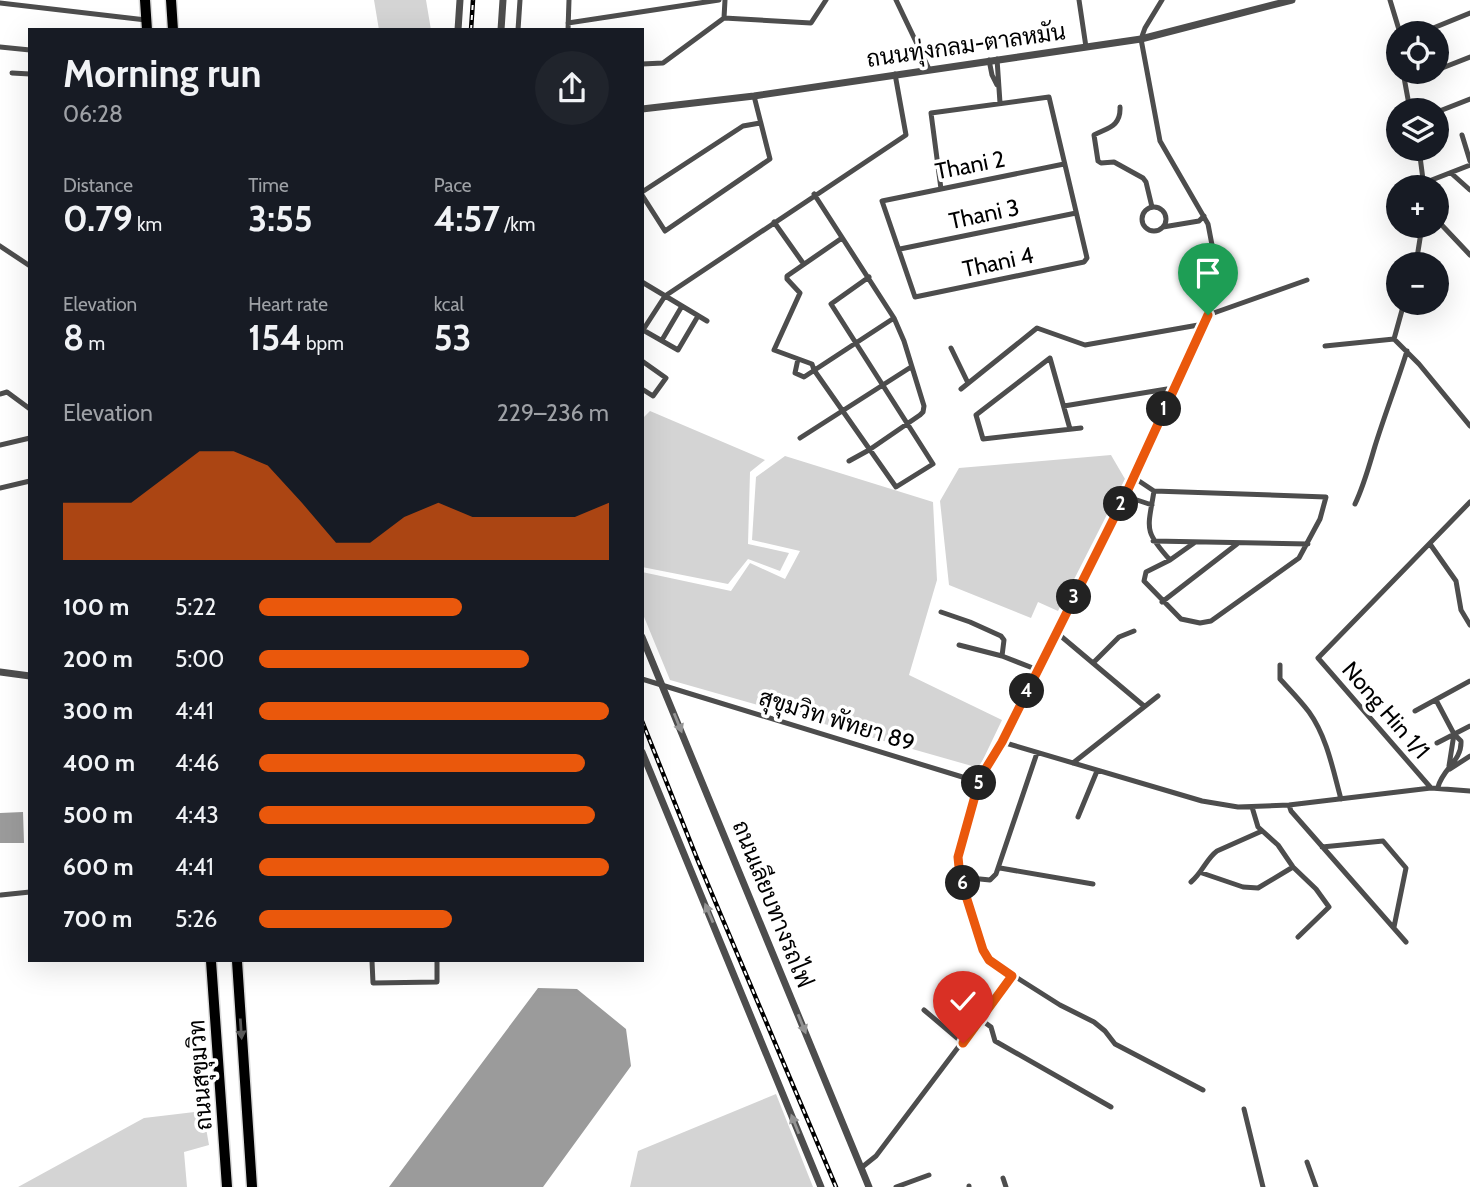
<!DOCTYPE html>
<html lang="en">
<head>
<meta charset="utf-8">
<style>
	body { margin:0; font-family:Cabin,Sarabun,sans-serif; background:#20242c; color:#f1f3f6; height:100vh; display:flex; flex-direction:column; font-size:26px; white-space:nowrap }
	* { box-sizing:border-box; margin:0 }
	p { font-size:23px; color:#9ea1a6 }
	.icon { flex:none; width:38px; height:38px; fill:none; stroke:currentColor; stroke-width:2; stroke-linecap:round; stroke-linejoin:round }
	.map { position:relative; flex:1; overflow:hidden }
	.side { position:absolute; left:28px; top:28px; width:616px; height:934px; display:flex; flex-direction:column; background:#171b24; border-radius:0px; box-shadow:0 7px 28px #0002 }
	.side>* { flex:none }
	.controls { position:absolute; left:1386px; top:21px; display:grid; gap:14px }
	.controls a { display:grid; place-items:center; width:63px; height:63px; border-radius:50%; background:#171b24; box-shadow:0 7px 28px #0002; font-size:35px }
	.pin { position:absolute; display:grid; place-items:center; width:60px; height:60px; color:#fff; margin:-72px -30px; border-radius:50% 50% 50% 0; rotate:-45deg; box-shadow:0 0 7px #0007 }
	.pin .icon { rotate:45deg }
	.km { position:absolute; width:35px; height:35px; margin:-18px; border-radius:50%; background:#222; color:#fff; font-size:19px; line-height:35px; text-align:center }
	.round { display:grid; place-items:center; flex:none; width:74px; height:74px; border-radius:37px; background:#20242c }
	.head { display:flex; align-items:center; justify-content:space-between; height:119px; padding:0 35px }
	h1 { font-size:38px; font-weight:800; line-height:52px }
	.metrics { display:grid; grid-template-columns:repeat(3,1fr); gap:10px; height:119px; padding:7px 35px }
	.metrics div { display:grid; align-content:center }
	.metrics b { font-size:35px; font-weight:800 }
	.metrics small { font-size:19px; font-weight:400 }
	.metrics p { font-size:19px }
	.chart { height:196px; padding:14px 35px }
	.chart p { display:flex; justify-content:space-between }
	.chart svg { width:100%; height:126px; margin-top:7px; fill:#ea580c; opacity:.7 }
	ul { padding:0 35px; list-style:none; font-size:23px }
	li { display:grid; grid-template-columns:112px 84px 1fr; align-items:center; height:52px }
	li i { height:18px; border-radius:9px; background:#ea580c }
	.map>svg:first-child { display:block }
</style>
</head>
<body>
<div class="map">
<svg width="1470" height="1187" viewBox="0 0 1470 1187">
	<rect width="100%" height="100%" fill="#fff"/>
	<path fill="#d4d4d4" d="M374 0H426L431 30H379Z
		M650 411 765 460 750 472 748 544 789 553 780 571 748 559 728 584 642 567V419Z
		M1111 455 1125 479 1058 611 1038 602 1031 618 949 585 940 501 959 468Z
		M785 456 933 502 937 580 909 675 1002 720 979 768 670 680 642 612V572L731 591 750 563 785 579 800 551 752 540 756 477Z
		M776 1094 813 1187H630L638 1151Z
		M203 1111 209 1145 184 1152 187 1187H18L144 1118Z"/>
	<path fill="#9b9b9b" d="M23 812 24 843H0V813Z
		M538 988 577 989 626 1029 631 1066 543 1187H389Z"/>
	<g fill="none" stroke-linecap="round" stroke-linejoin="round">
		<defs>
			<path id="trunk" d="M145 0 147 30
				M171 0 173 30
				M211 961 227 1187
				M237 961 252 1187"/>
		</defs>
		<use href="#trunk" stroke="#dbdbdb" stroke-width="13"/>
		<path stroke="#4d4d4d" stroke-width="5" d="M896 0 929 69
			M1079 0 1086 47
			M1390 0 1400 33
			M0 3 146 20
			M724 18 725 0
			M568 23 719 0
			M518 30 520 0
			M568 30 569 0
			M1421 33 1470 13
			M0 47 30 50
			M997 59 1000 103
			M989 60 992 75 997 85
			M642 64 663 63 724 18 811 23 826 0
			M1437 70 1470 57
			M1403 72 1410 110
			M12 73 30 74
			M1415 79 1432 72
			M1120 107C1121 127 1107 128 1094 135L1098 161 1101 163 1114 162 1143 178 1146 182 1152 207
			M1437 112 1470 99
			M1462 135 1470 161
			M1419 149 1424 187
			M1451 173 1470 190
			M1424 183 1470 165
			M941 189 931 113 1049 97 1087 258 1084 262 915 297 882 201 1064 164
			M642 192 743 126 760 123
			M814 194 894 318 904 341 924 406 923 412 920 415 869 450 849 461
			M642 195 665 231 770 159 754 96
			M1142 219a12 12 0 1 1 24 0a12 12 0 1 1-24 0Z
			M1437 220 1470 255
			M774 222 803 263
			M1163 227 1199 221 1204 216
			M842 238 787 276V279L800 293 774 350 812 364 814 370 896 487 933 464 831 304 869 277
			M0 246 30 266
			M900 249 1076 213
			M1416 264 1422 226
			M642 282 707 321
			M1404 303 1394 339 1419 364 1470 426
			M1208 315 1307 280
			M698 316 678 350 643 330 665 296 906 135 895 74
			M662 340 682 306
			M1325 346 1394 339
			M951 348 968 383
			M798 359 795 373 804 377 894 318
			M642 361 666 378 653 396 642 389
			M961 389 1037 328 1085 345 1204 324
			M0 394 7 392 30 409
			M1064 406 1167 389 1173 391
			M1070 429 1050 358 976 415 983 439 1081 428
			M800 438 911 367
			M0 445 30 438
			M1133 477 1154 491 1326 497 1320 519 1299 558 1211 621 1200 623 1181 619 1144 581 1146 572 1170 560 1194 543
			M0 488 30 481
			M1154 491C1148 529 1143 530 1170 560
			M1125 496 1152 505
			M1355 504C1364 485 1369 466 1375 446 1385 414 1397 383 1407 351
			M1153 541 1308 544
			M1430 544 1456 581 1461 610 1470 625
			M1162 602 1237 544
			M941 612 970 622 1001 636 1004 640 1002 656 1038 670
			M1056 632 1144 706
			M959 645 1002 656
			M1093 663 1119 637 1134 631
			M1280 665V679C1290 690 1300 700 1309 712 1327 737 1333 770 1341 799
			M642 679 969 779 980 778 1002 742 1125 496 1208 315 1213 271 1212 245 1208 224 1160 141 1141 39 1145 28 1162 0
			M1436 700 1454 734 1461 741C1462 761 1443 768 1438 787
			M1415 711 1470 681
			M1002 742 1202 801 1238 807 1289 805 1431 788 1470 791
			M1437 743 1470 726
			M1073 763 1158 696
			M1449 766 1454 734
			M1450 769 1470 756
			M980 778 959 847 958 866 983 950 989 960 1060 1005 1094 1022 1105 1031 1115 1044 1203 1090
			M1431 788 1318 658 1470 502
			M1289 805 1291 811 1406 942
			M1252 807 1258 827 1278 845 1293 867 1316 889 1329 907 1298 937
			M1078 817 1097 771
			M1322 847 1383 841 1406 868 1394 927
			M1000 868 1093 884
			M1202 873 1243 887 1258 888 1293 867
			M960 877 990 880 996 874 1037 753
			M1191 882C1203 872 1206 859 1217 851L1262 831
			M1 895 30 892
			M372 961 373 983 437 982V961
			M924 1010 963 1043
			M980 1019 991 1027 995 1041 1111 1107
			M1244 1109 1263 1187
			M1307 1162 1316 1187
			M861 1168 876 1156 1012 976
			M1003 1178 1006 1187
			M969 1186V1187
			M896 1187 929 1175"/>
		<path stroke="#4d4d4d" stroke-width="7" d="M458 30 460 0
			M501 30 503 0
			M642 109 754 96 1141 39 1292 0
			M642 637 869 1187
			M0 672 30 676
			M642 752 821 1187"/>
		<use href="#trunk" stroke="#000" stroke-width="10"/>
		<defs>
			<path id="rail" d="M471 30 473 0
				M642 721 698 861 836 1187"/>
		</defs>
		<use href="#rail" stroke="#000" stroke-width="4.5"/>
		<use href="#rail" stroke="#fff" stroke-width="2" stroke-dasharray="5" stroke-linecap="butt"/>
	</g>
	<defs><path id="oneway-solid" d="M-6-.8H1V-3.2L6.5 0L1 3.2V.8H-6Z" transform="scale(1.75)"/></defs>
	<g fill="#949494">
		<use href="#oneway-solid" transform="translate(678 723) rotate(68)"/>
		<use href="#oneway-solid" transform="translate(709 913) rotate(-113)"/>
		<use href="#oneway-solid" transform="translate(802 1024) rotate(68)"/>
		<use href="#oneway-solid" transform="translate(795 1124) rotate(-112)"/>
	</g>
	<use fill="#595959" href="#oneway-solid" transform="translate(241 1029) rotate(86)"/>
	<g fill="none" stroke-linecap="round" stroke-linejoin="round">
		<defs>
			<path id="route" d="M963 1043 1012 976 989 960 983 950 960 877 958 857 980 778 1002 742 1125 496 1208 315"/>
		</defs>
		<use href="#route" stroke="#fff" stroke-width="14"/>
		<use href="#route" stroke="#ea580c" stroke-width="9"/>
	</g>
	<g text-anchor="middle" stroke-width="7" stroke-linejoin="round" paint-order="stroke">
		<g font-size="23" fill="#000" stroke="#fff">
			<text transform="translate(966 45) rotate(-8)" y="8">ถนนทุ่งกลม-ตาลหมัน</text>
			<text transform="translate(970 165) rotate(-11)" y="8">Thani 2</text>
			<text transform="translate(984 214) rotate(-12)" y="8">Thani 3</text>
			<text transform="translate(998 262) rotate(-12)" y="8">Thani 4</text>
			<text transform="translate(1386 710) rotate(49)" y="8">Nong Hin 1/1</text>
			<text transform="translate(837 720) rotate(17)" y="8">สุขุมวิท พัทยา 89</text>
			<text transform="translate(773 904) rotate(68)" y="8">ถนนเลียบทางรถไฟ</text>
			<text transform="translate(200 1075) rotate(-94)" y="8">ถนนสุขุมวิท</text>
		</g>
	</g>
</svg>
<div class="controls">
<a><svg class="icon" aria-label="locate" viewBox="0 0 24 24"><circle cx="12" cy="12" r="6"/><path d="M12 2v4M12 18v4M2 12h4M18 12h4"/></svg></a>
<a><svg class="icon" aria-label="layers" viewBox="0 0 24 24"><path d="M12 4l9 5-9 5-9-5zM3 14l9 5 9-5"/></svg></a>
<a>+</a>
<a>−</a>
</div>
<div class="pin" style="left:1208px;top:315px;background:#1e9e55"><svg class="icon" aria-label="arrive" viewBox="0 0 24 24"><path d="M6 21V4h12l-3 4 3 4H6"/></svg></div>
<div class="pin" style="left:963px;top:1043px;background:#d93025"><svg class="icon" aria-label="check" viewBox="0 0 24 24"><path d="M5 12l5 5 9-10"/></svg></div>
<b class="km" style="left:1164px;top:409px">1</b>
<b class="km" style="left:1121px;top:504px">2</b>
<b class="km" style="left:1074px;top:597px">3</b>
<b class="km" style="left:1027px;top:691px">4</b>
<b class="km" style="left:979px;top:783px">5</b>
<b class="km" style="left:963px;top:883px">6</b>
<section class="side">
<div class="head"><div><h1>Morning run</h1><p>06:28</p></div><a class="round"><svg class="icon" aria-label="share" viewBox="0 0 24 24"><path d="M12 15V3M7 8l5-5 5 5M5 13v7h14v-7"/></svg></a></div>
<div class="metrics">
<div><p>Distance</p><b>0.79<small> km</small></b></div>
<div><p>Time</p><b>3:55</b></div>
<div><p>Pace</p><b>4:57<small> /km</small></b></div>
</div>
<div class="metrics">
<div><p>Elevation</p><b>8<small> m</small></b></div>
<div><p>Heart rate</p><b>154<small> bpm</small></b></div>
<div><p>kcal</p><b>53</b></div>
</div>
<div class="chart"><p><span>Elevation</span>229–236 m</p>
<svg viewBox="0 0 160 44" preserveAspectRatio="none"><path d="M0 44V24L10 24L20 24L30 15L40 6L50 6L60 11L70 24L80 38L90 38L100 29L110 24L120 29L130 29L140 29L150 29L160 24V44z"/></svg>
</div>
<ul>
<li><b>100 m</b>5:22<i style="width:58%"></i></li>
<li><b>200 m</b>5:00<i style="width:77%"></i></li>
<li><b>300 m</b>4:41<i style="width:100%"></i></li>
<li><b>400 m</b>4:46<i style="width:93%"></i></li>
<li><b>500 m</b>4:43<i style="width:96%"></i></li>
<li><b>600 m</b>4:41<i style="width:100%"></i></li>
<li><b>700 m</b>5:26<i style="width:55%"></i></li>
</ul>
</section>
</div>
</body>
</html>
